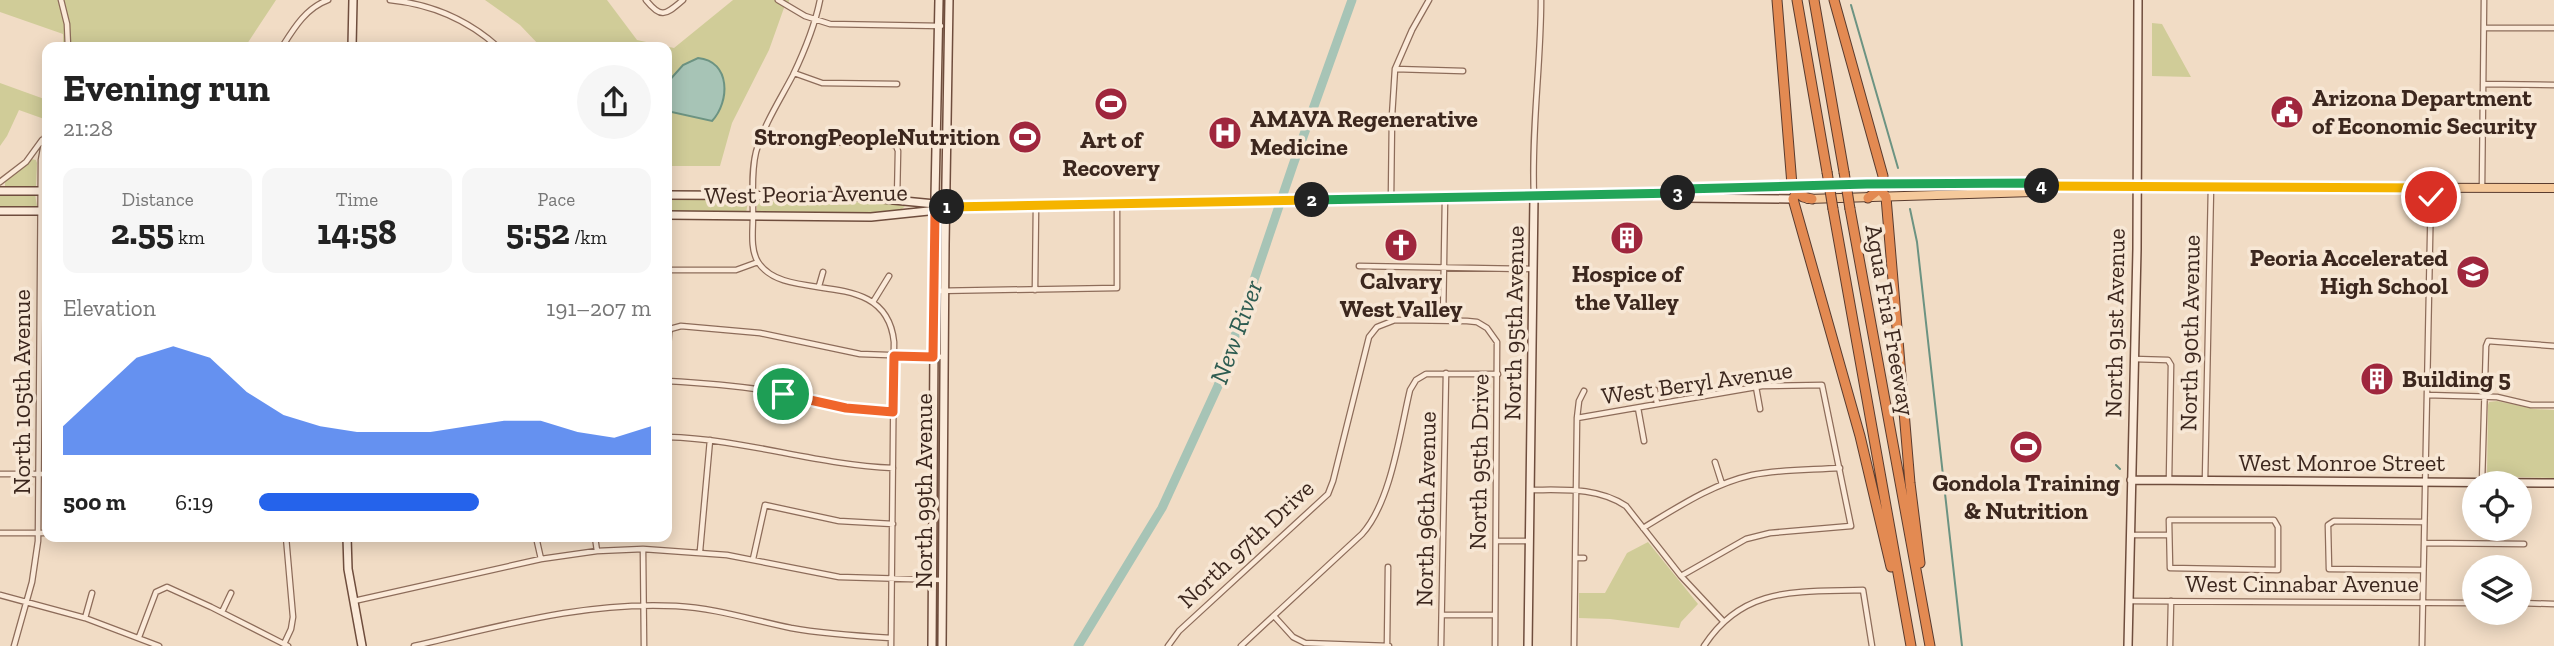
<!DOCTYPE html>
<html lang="en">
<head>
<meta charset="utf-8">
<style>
	body { margin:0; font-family:"Zilla Slab",serif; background:#f6f6f6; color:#222; height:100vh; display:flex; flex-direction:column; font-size:26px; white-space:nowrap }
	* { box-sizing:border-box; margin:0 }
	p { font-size:23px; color:#767676 }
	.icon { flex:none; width:38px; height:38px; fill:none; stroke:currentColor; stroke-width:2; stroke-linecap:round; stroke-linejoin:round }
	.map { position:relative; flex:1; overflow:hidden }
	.side { position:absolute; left:42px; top:42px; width:630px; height:500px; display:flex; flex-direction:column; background:#fff; border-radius:14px; box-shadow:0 4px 18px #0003 }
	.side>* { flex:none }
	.buttons { position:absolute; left:2462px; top:471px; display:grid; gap:14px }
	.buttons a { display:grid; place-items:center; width:70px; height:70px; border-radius:50%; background:#fff; box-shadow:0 4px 18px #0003; font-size:35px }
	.pin { position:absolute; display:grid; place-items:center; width:60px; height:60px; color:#fff; margin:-30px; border:4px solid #fff; border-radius:50%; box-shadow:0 2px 7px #0007 }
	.km { position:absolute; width:35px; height:35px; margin:-18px; border-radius:50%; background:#222; color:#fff; font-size:19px; line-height:35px; text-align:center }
	.round { display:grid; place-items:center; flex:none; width:74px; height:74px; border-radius:37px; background:#f6f6f6 }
	.headline { display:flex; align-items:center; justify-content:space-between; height:119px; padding:0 21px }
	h1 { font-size:38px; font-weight:700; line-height:52px }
	.stats { display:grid; grid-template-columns:repeat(3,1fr); gap:10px; height:119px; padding:7px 21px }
	.stats div { display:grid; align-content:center; border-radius:14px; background:#f6f6f6; text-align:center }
	.stats b { font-size:35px; font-weight:700 }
	.stats small { font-size:19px; font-weight:400 }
	.stats p { font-size:19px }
	.chart { height:196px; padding:14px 21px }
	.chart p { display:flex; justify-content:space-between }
	.chart svg { width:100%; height:126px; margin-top:7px; fill:#2563eb; opacity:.7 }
	ul { padding:0 21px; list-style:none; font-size:23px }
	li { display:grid; grid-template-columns:112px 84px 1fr; align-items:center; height:52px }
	li i { height:18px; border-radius:9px; background:#2563eb }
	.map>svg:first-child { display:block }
</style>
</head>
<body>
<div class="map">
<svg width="2554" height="646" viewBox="0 0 2554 646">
	<rect width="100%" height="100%" fill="#f1dcc5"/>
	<path fill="#d0cc98" d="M0 0H276L245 47H63V34L0 12Z
		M485 0H607L637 40 674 48 733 0H789L788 6 785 5 769 50 732 123 720 166H667V47H541L520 25Z
		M2152 23 2162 24 2191 77 2152 76Z
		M0 83 47 100V120L19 110 7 136 0 146Z
		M31 159 36 160 37 163 36 186 5 187V182Z
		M0 193 35 194 37 206 0 209Z
		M667 198H745L748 202 746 213H667Z
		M759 198 850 199 903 204 905 206 901 210 854 214 759 213 757 211V200Z
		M2497 401 2534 409 2554 410V478L2487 476 2488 405 2489 402Z
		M1648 542 1698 604 1681 622 1679 628 1610 619 1579 618V593H1605L1627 553Z"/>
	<path fill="#a7c4b6" stroke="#6c9382" stroke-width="2" d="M698 58C731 61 730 102 712 121L667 111V83L683 65Z"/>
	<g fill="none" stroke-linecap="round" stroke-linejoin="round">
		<path stroke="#6c9382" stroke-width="2" d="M1851 5 1898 168
			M1910 209 1917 242 1962 646
			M2116 465 2120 469"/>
		<path stroke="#a7c4b6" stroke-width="9" d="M1078 646 1162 508 1218 386 1293 165 1352 0"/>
		<defs>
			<path id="street" d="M61 0 67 24 68 47
				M390 0C430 4 468 20 498 47
				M646 0C662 20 666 14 683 0
				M778 0 805 16 830 24 941 26
				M820 0C815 25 804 52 793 75 780 100 764 124 756 152 751 172 753 195 753 215 753 230 750 249 758 262 786 306 886 264 894 342L891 646
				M2484 28H2554
				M282 47C294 28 306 8 328 0
				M1395 69 1463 71
				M794 73 822 83 897 84
				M2483 84 2554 85
				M762 135 789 141 890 144 896 146 898 151 897 200
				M0 182 26 162 42 140
				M2482 188 2484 0
				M1534 196C1531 131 1541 65 1541 0
				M1391 199 1392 116 1395 69 1412 30 1429 0
				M1359 266 1533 269
				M667 270H736L758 262
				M819 286 823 272
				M1035 290 1036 206
				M934 291 1117 288V205
				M873 302 889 276
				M1443 320 1445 199
				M2134 359 2168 360 2171 365 2169 480
				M667 366 669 333 670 329 681 326 760 333 860 354 944 357
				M667 381C705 383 743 386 781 393 819 400 854 411 893 412
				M1756 387 1760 409
				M1655 390 1657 404
				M2427 395 2497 397 2531 405H2554
				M1638 408 1644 441
				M1577 418 1762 386 1822 385 1851 526 1770 533 1746 539 1681 576
				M667 437C745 439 816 465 893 468
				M1715 462 1722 484
				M0 474H47
				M2205 481 2211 187
				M2482 482 2486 346 2488 341 2554 346
				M1531 490C1564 490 1597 487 1626 506L1681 576 1724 622
				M2169 520H2274L2278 527V570L2170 568Z
				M1643 528C1678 507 1712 484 1752 475 1781 469 1811 470 1840 468
				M0 533H47
				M2131 535H2169
				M536 537 541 559
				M595 537 597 551
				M1496 541H1529
				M2424 543 2524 544
				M643 549 644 646
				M700 551 710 440
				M1576 558H1584
				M753 559 765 505 839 521 893 524
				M2423 570 2329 569 2328 525 2334 521 2424 522
				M0 595 85 618 159 646
				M354 601 541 559 597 551 643 549 727 555 839 577 943 580
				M2129 601 2474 603
				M2520 603 2554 604
				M222 612 231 593
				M1442 615H1495
				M1274 616 1293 637 1305 643 1389 646
				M85 618 92 593
				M139 637 156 592 167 587 211 607 288 646
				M284 644 291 629 293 617 286 537
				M14 646 32 582 38 541 41 160 47 127
				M414 646C501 626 586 601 676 606 715 608 752 620 791 628 824 634 857 636 891 638
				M1168 646 1179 631 1328 494 1333 481 1369 337 1377 327 1395 320 1467 321 1477 322 1487 328 1497 342 1495 646
				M1241 646 1362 534C1391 502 1400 432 1410 390L1416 380 1426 374H1498
				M1387 646 1388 567
				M1441 646 1446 373
				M1574 646 1577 418 1579 401 1584 391
				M1704 646C1743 585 1800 592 1863 590L1872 646
				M2170 646 2171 601
				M2422 646 2431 189"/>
			<path id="secondary" d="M352 47 353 0
				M0 191H47
				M1676 194 1684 198 1793 199
				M667 195 852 196 935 204 945 207 1676 194 1684 189 1792 185
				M0 211H47
				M667 215 871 217 938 210
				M2131 480 2554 483
				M347 537 348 569 362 646
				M932 646 935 197 939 0
				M942 646 945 244 949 0
				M1528 646 1534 196
				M2128 646 2137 249 2138 0"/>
			<path id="primary" d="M1792 185 2034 183 2045 187 2554 188
				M1808 199 2033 192 2045 187"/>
			<path id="highway" d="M1777 0 1792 185 1803 197 1812 199
				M1797 0 1827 172
				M1814 0 1844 172
				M1834 0 1883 176 1882 187 1868 198
				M1867 184 1880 189 1886 197 1910 483 1920 563
				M1813 185 1797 192 1793 199 1860 436 1891 567
				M1833 209 1911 646
				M1850 209 1930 646"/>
		</defs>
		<use href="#street" stroke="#8d6c5a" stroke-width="7"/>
		<use href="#secondary" stroke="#6f4d3d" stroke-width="10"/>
		<use href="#primary" stroke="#5a3b2e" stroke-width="10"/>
		<use href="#highway" stroke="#5a3b2e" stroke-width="11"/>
		<use href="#street" stroke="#fbead9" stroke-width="4.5"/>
		<use href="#secondary" stroke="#fbead9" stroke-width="7"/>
		<use href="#primary" stroke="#f5c99b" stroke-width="8"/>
		<use href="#highway" stroke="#e38a52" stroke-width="9"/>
		<defs>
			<path id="highway-bridge" d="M1827 172 1833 209
				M1844 172 1850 209"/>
		</defs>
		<use href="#highway-bridge" stroke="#5a3b2e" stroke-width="11" stroke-linecap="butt"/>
		<use href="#highway-bridge" stroke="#e38a52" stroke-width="9"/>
	</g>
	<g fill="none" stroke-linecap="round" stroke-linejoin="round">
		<defs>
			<path id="split-1" d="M783 394 846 408 893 412 894 356 933 357 935 211 947 207"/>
			<path id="split-2" d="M947 207 1312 200"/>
			<path id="split-3" d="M1312 200 1678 193"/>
			<path id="split-4" d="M1678 193 1684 189 1867 184 2034 183 2042 186"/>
			<path id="split-5" d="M2042 186 2431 188V197"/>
		</defs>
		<use href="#split-1" stroke="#fff" stroke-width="14"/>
		<use href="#split-2" stroke="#fff" stroke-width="14"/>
		<use href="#split-3" stroke="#fff" stroke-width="14"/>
		<use href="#split-4" stroke="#fff" stroke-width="14"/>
		<use href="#split-5" stroke="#fff" stroke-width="14"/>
		<use href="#split-1" stroke="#f0652b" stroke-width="9"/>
		<use href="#split-2" stroke="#f5b400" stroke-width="9"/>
		<use href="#split-3" stroke="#22a559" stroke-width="9"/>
		<use href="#split-4" stroke="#22a559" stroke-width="9"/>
		<use href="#split-5" stroke="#f5b400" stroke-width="9"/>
	</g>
	<defs>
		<symbol id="stadium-disc" viewBox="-11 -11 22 22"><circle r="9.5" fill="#9f263d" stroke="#f7e7d5"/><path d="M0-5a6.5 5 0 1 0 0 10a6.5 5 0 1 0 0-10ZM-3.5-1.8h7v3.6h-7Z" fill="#fff"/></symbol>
		<symbol id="civic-disc" viewBox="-11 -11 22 22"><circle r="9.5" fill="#9f263d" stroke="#f7e7d5"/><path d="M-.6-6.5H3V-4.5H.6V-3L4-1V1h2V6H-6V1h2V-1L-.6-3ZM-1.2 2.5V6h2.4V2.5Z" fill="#fff"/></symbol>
		<symbol id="hospital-disc" viewBox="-11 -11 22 22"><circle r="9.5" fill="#9f263d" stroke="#f7e7d5"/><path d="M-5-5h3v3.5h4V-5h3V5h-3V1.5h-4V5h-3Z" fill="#fff"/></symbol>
		<symbol id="building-disc" viewBox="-11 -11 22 22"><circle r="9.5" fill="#9f263d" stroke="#f7e7d5"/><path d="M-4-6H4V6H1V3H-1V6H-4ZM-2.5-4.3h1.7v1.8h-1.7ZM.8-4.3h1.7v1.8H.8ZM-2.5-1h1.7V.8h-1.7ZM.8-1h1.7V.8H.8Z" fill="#fff"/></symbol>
		<symbol id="church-disc" viewBox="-11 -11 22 22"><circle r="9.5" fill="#9f263d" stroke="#f7e7d5"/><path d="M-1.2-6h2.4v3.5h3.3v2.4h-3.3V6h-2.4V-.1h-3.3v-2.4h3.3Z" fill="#fff"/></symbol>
		<symbol id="school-disc" viewBox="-11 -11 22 22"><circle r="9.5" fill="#9f263d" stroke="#f7e7d5"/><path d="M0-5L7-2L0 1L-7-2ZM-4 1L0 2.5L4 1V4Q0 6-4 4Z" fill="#fff"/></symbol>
	</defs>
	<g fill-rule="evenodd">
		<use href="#stadium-disc" x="1092" y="85" width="38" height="38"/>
		<use href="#civic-disc" x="2268" y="93" width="38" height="38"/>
		<use href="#hospital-disc" x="1206" y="114" width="38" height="38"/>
		<use href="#stadium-disc" x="1006" y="118" width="38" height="38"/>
		<use href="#building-disc" x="1608" y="219" width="38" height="38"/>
		<use href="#church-disc" x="1382" y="226" width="38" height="38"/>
		<use href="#school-disc" x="2454" y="253" width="38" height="38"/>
		<use href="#building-disc" x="2358" y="360" width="38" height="38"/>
		<use href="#stadium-disc" x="2007" y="428" width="38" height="38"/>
	</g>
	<g text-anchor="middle" stroke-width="7" stroke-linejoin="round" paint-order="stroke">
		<g font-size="24" font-weight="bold" fill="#3c271e" stroke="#f7e7d5">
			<text x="2312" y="106" text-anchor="start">Arizona Department<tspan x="2312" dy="28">of Economic Security</tspan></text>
			<text x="1250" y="127" text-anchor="start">AMAVA Regenerative<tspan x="1250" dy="28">Medicine</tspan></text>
			<text x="1000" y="145" text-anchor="end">StrongPeopleNutrition</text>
			<text x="1111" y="148">Art of<tspan x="1111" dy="28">Recovery</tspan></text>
			<text x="2448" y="266" text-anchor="end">Peoria Accelerated<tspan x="2448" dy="28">High School</tspan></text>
			<text x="1627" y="282">Hospice of<tspan x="1627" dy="28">the Valley</tspan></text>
			<text x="1401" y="289">Calvary<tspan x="1401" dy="28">West Valley</tspan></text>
			<text x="2402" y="387" text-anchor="start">Building 5</text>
			<text x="2026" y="491">Gondola Training<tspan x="2026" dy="28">&amp; Nutrition</tspan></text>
		</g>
		<g font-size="24" fill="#3c271e" stroke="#f7e7d5">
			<text transform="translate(806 194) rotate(-1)" y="8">West Peoria Avenue</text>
			<text transform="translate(1890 320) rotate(80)" y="8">Agua Fria Freeway</text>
			<text transform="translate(1514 323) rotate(-89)" y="8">North 95th Avenue</text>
			<text transform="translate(2115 323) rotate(-89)" y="8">North 91st Avenue</text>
			<text transform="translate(2190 333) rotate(-89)" y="8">North 90th Avenue</text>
			<text transform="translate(1697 383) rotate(-8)" y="8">West Beryl Avenue</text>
			<text transform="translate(22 392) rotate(-90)" y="8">North 105th Avenue</text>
			<text transform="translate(1479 462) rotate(-89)" y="8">North 95th Drive</text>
			<text x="2342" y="471">West Monroe Street</text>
			<text transform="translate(924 491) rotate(-90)" y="8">North 99th Avenue</text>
			<text transform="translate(1426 509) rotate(-89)" y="8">North 96th Avenue</text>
			<text transform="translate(1246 544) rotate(-43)" y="8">North 97th Drive</text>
			<text x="2302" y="592">West Cinnabar Avenue</text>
		</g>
		<g font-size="26" font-style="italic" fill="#2d5c51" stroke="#f7e7d5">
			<text transform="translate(1236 332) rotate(-70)" y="9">New River</text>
		</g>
	</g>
</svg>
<div class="buttons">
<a><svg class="icon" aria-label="locate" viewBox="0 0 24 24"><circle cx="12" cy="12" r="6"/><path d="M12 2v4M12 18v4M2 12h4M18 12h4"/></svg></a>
<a><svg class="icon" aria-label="layers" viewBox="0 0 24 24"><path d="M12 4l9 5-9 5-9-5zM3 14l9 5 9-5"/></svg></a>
</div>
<div class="pin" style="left:783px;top:394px;background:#1e9e55"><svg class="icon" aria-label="arrive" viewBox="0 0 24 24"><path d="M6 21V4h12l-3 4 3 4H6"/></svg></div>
<div class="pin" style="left:2431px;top:197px;background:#d93025"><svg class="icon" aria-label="check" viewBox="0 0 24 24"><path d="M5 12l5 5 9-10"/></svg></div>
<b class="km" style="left:947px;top:207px">1</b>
<b class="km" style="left:1312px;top:200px">2</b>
<b class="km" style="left:1678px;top:193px">3</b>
<b class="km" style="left:2042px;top:186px">4</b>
<section class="side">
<div class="headline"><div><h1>Evening run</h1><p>21:28</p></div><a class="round"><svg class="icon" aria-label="share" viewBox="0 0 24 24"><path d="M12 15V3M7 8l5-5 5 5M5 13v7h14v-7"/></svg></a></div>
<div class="stats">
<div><p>Distance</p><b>2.55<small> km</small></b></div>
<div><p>Time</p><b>14:58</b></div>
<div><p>Pace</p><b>5:52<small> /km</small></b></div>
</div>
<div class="chart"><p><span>Elevation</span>191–207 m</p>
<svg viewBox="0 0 160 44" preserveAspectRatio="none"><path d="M0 44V34L10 22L20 10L30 6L40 10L50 22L60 30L70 34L80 36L90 36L100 36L110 34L120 32L130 32L140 36L150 38L160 34V44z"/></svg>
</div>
<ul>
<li><b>500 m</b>6:19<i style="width:56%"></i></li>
</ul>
</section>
</div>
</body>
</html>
